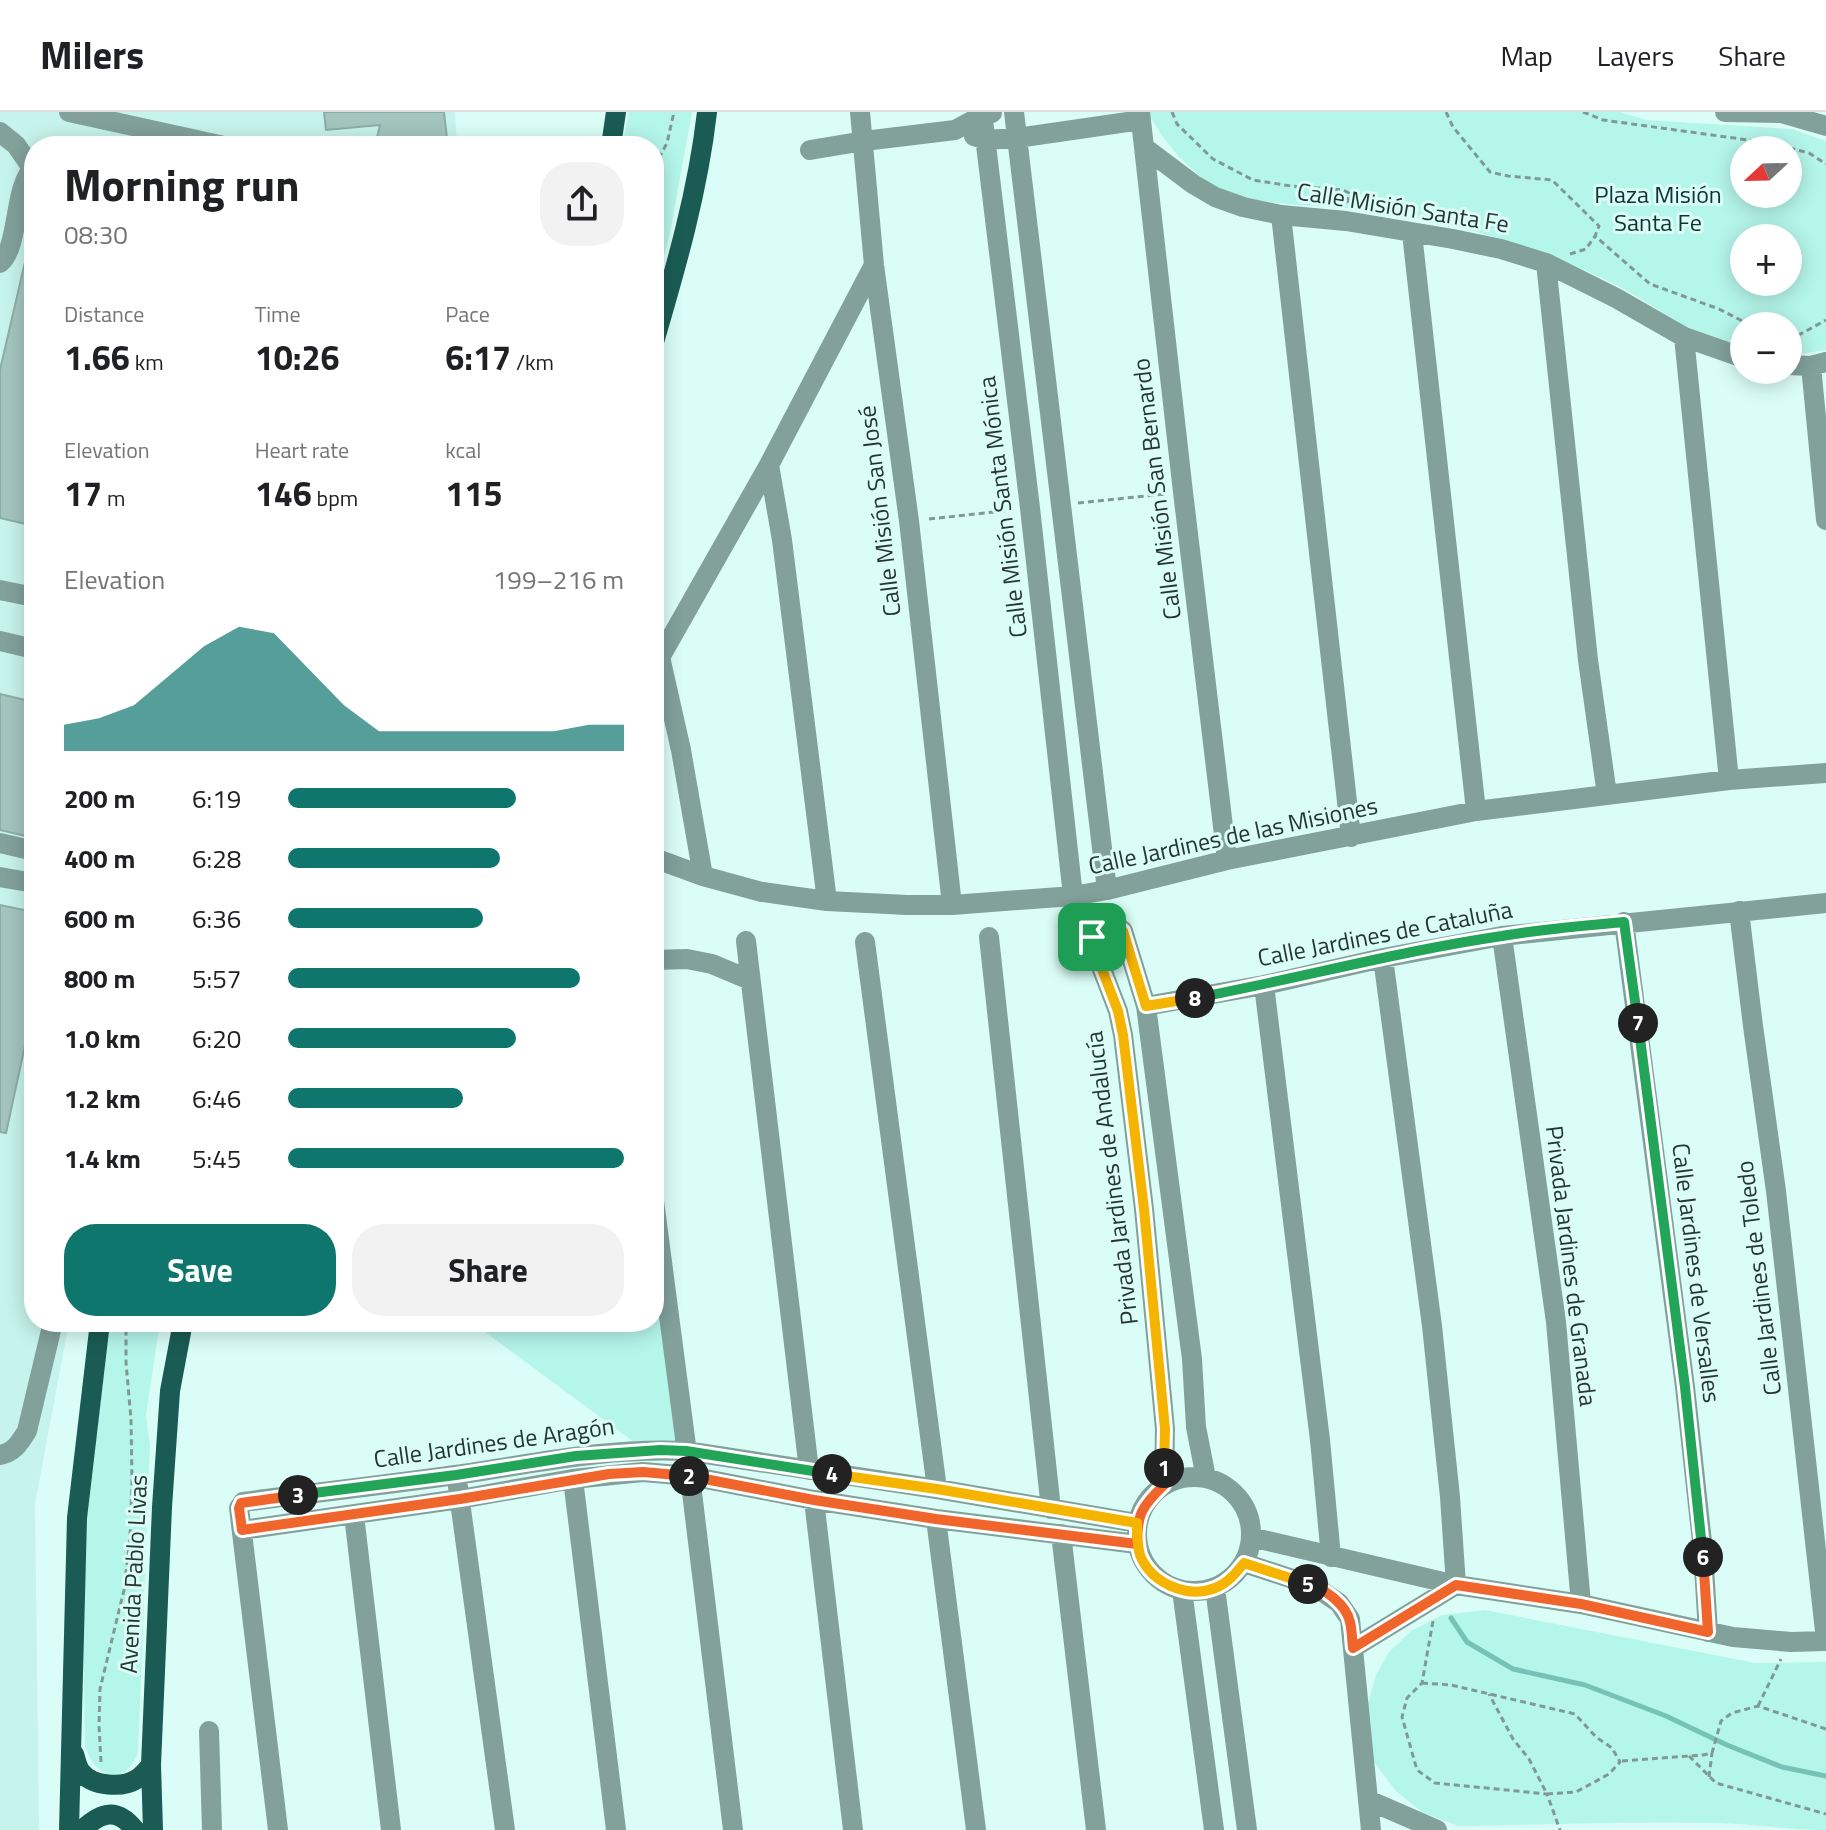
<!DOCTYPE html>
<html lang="en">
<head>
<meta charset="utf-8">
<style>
	body { margin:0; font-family:"Titillium Web",sans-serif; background:#f2f2f2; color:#202124; height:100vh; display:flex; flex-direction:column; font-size:30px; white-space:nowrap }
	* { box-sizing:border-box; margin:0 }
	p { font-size:26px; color:#757577 }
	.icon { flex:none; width:44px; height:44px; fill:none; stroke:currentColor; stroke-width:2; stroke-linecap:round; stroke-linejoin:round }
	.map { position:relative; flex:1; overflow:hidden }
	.details { position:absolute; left:24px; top:24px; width:640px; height:1196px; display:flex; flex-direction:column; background:#fff; border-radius:32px; box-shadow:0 4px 20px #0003 }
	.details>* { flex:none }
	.needle { width:52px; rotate:248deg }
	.controls { position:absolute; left:1730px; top:24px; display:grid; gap:16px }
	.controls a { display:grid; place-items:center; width:72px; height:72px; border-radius:50%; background:#fff; box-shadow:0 4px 20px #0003; font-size:40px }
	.pin { position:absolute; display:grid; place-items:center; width:68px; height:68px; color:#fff; margin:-34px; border-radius:16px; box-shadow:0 4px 12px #0006 }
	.km { position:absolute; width:40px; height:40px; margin:-20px; border-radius:50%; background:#222; color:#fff; font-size:22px; line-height:40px; text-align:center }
	.round { display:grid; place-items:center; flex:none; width:84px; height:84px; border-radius:32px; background:#f2f2f2 }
	.head { display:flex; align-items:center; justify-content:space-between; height:136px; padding:0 40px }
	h1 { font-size:44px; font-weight:700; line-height:60px }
	.figures { display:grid; grid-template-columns:repeat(3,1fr); gap:12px; height:136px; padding:8px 40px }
	.figures div { display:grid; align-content:center }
	.figures b { font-size:34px; font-weight:700 }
	.figures small { font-size:22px; font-weight:400 }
	.figures p { font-size:22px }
	.chart { height:224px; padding:16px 40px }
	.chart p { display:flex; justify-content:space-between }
	.chart svg { width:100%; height:144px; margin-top:8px; fill:#0f766e; opacity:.7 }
	.action { display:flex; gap:16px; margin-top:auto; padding:16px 40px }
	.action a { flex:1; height:92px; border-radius:32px; background:#0f766e; color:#fff; font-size:32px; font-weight:700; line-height:92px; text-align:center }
	.action a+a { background:#f2f2f2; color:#202124 }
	ul { padding:0 40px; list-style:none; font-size:26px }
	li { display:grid; grid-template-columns:128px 96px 1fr; align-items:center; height:60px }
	li i { height:20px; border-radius:10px; background:#0f766e }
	header { display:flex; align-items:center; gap:48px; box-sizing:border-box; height:112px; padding:0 40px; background:#fff; border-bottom:2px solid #e0e0e0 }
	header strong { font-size:38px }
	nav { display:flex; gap:44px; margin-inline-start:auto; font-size:28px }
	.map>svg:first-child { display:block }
</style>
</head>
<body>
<header>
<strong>Milers</strong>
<nav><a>Map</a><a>Layers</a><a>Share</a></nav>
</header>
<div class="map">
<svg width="1826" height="1718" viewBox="0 0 1826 1718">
	<rect width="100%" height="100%" fill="#dafef7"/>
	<path fill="#c6f3eb" d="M0 0H455L457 34H34V1210H69L35 1392 39 1718H0Z"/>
	<path fill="#b5f6ea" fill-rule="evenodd" d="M629 0H692L669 126 654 180V34H622Z
		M1148 0H1620L1646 8 1792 17 1826 29V238L1788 244V214H1744V240C1731 235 1717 231 1704 225 1679 213 1656 195 1631 181 1582 154 1527 134 1473 119 1436 109 1398 100 1360 97 1319 93 1259 95 1222 78 1194 65 1161 28 1148 0ZM1744 38H1788V82H1744ZM1744 126H1788V170H1744Z
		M654 1089 686 1339H646L481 1217 479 1210H654Z
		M111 1210H160L146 1303 150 1334 138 1640C132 1662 110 1672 94 1652 90 1647 88 1641 85 1635L83 1504 85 1425 98 1272Z
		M1485 1498 1755 1551 1826 1550V1718C1789 1718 1753 1712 1716 1711 1630 1709 1544 1713 1458 1714L1422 1700 1396 1679 1374 1650 1368 1592 1376 1563 1389 1540 1411 1519 1442 1503Z"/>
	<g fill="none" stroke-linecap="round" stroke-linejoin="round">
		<path stroke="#76c2b6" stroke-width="5" d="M1451 1506 1467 1530 1513 1557 1585 1573 1666 1604 1727 1633 1782 1655 1826 1664"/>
	</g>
	<path fill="#a3c5be" stroke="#8cada7" stroke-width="2" d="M324 0H444L447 26 444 34H375L380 13 326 18Z
		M28 137 34 138V414L0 406V258Z
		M0 582 34 590V726L0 718Z
		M0 793 34 800V892L6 1021 0 1020Z"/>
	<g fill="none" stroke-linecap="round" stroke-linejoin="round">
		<path stroke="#809994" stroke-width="3" stroke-dasharray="6 4" stroke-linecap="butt" d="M1172 0 1177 12 1213 47 1253 68 1291 74 1343 78 1349 81 1348 91
			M1446 0 1453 15 1490 60 1508 64 1552 68 1599 114 1595 124 1650 172 1719 197 1752 214
			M1583 0 1603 8 1770 31 1809 41 1826 52
			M654 55 667 31 674 0
			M1570 142 1586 137 1595 124
			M1788 225 1797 224 1826 208
			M1078 391 1165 382
			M929 407 1013 398
			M1433 1509 1422 1571 1407 1586 1402 1605 1417 1658 1435 1671 1547 1682 1560 1718
			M1422 1571 1451 1573 1575 1602 1596 1625 1612 1636 1620 1650 1609 1662 1576 1680 1547 1682 1529 1647 1513 1627 1489 1582
			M1758 1594 1781 1547
			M1689 1644 1716 1671 1826 1702
			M1622 1649 1703 1643 1712 1641 1721 1609 1732 1601 1758 1594 1826 1617
			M101 1650 99 1614 100 1577 124 1478 130 1426 132 1370 131 1307 126 1251V1210
			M1709 1665 1712 1641"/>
		<path stroke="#82a19b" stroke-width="20" d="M69 0 224 34
			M860 0 874 153 909 409 952 793
			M982 0 1030 396 1073 784
			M1014 0 1107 778
			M1140 0 1183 380 1227 748
			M1725 0 1781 1 1826 14
			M0 20 16 33 32 56
			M974 24 986 28 1017 26 1141 8
			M1145 36 1193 72 1215 85 1243 95 1281 103 1346 109 1453 127 1501 137 1546 151 1616 186 1684 225 1744 246
			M810 38 864 29 955 18 983 3 992 1
			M1281 103 1351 725
			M1412 121 1476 699
			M0 151C20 134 13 75 34 55
			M1546 151 1588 548 1607 683
			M1684 225 1729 668
			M1788 253 1811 254 1826 250
			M1811 254 1826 408
			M769 353 782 428 827 789
			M0 478 34 485
			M0 529 34 537
			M660 545 681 638 703 764
			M654 556 769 353 874 153
			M0 731 34 739
			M654 746 703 764 762 780 827 789 907 793H952L1073 784 1107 778 1227 748 1476 699 1729 668 1826 661
			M0 765 34 771
			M1739 799 1753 914 1776 1079 1826 1528
			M1624 810 1685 1275 1703 1439 1708 1520
			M1502 824 1556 1210 1581 1492
			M989 825 1051 1397
			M746 829 809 1358
			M865 830 937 1377
			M654 848 687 847 712 852 750 868
			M1264 873 1320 1328 1331 1445
			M1146 894 1264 873 1383 846 1502 824 1826 791
			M654 1089 690 1364 733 1718
			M0 1343C14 1341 20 1330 27 1319L53 1210
			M1137 1422a57 57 0 1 1 114 0a57 57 0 1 1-114 0Z
			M573 1367 616 1718
			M1164 1373 1165 1317 1144 1097 1123 923 1118 899 1093 834V821L1098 815 1106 812 1117 814 1123 819 1146 894 1192 1247 1196 1315 1206 1366
			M458 1375 505 1718
			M814 1388 853 1718
			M354 1403 391 1718
			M936 1407 976 1718
			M242 1418 460 1387 573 1367 643 1360 690 1364 814 1388 936 1407 1137 1432
			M1061 1422 1096 1718
			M1251 1425 1456 1473 1581 1492 1733 1525 1791 1530 1826 1529
			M1244 1451 1314 1474 1339 1491 1350 1507 1371 1718
			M1215 1476 1247 1718
			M1182 1478 1214 1718
			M1353 1536 1456 1473 1450 1385 1432 1214 1383 846
			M209 1619 212 1718
			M1368 1688 1437 1718
			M278 1718 239 1396 243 1390C313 1381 384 1373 455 1363 532 1352 608 1335 686 1339L937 1377 1137 1411"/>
		<path stroke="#1a5c53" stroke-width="20" d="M611 34 616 0
			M654 230C676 155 698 79 707 0
			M74 1642C76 1648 77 1655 81 1660 93 1675 123 1676 137 1667 143 1663 147 1658 151 1653
			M69 1718 77 1406 100 1210
			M82 1718C101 1700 117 1695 135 1718
			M153 1718 151 1653 162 1395 170 1279 183 1210"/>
	</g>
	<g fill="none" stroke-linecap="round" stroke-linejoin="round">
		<defs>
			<path id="split-1" d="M1092 825 1093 834 1118 899 1123 923 1144 1097 1165 1317 1164 1356"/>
			<path id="split-2" d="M689 1364 814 1388 936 1407 1137 1432C1137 1402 1142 1394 1164 1373V1356"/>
			<path id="split-3" d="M298 1383 241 1391 239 1396 242 1418 460 1387 609 1362 643 1360 689 1364"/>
			<path id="split-4" d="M298 1383 456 1363 576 1344 660 1338 686 1339 832 1362"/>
			<path id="split-5" d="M832 1362 937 1377 1137 1411C1137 1422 1137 1432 1140 1443 1151 1471 1187 1487 1215 1476 1228 1471 1236 1461 1244 1451L1308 1472"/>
			<path id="split-6" d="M1308 1472C1325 1477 1346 1492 1350 1510 1352 1518 1352 1528 1353 1536L1456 1473 1581 1492 1708 1520 1703 1445"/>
			<path id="split-7" d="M1638 911 1685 1275 1703 1445"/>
			<path id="split-8" d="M1195 886C1297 867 1399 839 1502 824 1542 817 1584 814 1624 810L1638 911"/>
			<path id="split-9" d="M1092 825 1095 817C1105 810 1114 810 1123 819L1146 894 1195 886"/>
		</defs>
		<use href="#split-1" stroke="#fff" stroke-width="16"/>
		<use href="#split-2" stroke="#fff" stroke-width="16"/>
		<use href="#split-3" stroke="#fff" stroke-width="16"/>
		<use href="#split-4" stroke="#fff" stroke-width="16"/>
		<use href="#split-5" stroke="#fff" stroke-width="16"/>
		<use href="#split-6" stroke="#fff" stroke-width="16"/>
		<use href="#split-7" stroke="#fff" stroke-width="16"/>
		<use href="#split-8" stroke="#fff" stroke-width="16"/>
		<use href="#split-9" stroke="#fff" stroke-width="16"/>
		<use href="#split-1" stroke="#f5b400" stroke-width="10"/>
		<use href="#split-2" stroke="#f0652b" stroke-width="10"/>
		<use href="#split-3" stroke="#f0652b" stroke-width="10"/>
		<use href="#split-4" stroke="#22a559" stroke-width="10"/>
		<use href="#split-5" stroke="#f5b400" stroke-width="10"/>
		<use href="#split-6" stroke="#f0652b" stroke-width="10"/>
		<use href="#split-7" stroke="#22a559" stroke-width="10"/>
		<use href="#split-8" stroke="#22a559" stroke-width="10"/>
		<use href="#split-9" stroke="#f5b400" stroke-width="10"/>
	</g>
	<g text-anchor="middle" stroke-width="6" stroke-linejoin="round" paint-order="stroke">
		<g font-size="24" fill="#0f342f" stroke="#dafef7">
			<text x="1658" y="91">Plaza Misión<tspan x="1658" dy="28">Santa Fe</tspan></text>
		</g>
		<g font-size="24" fill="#283633" stroke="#dafef7">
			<text transform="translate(1403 96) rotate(9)" y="8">Calle Misión Santa Fe</text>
			<text transform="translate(1157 377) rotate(-97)" y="8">Calle Misión San Bernardo</text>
			<text transform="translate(1003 395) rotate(-97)" y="8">Calle Misión Santa Mónica</text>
			<text transform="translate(880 399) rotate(-97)" y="8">Calle Misión San José</text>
			<text transform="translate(1233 724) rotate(-12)" y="8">Calle Jardines de las Misiones</text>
			<text transform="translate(1385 822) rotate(-11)" y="8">Calle Jardines de Cataluña</text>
			<text transform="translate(1112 1066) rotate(-97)" y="8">Privada Jardines de Andalucía</text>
			<text transform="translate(1571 1154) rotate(83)" y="8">Privada Jardines de Granada</text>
			<text transform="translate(1696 1161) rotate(83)" y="8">Calle Jardines de Versalles</text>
			<text transform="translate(1759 1166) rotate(-97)" y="8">Calle Jardines de Toledo</text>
			<text transform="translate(494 1331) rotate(-8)" y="8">Calle Jardines de Aragón</text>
			<text transform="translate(134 1462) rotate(-87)" y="8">Avenida Pablo Livas</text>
		</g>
	</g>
</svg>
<div class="controls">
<a><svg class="needle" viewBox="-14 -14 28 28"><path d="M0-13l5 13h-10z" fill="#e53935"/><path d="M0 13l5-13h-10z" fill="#757577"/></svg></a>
<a>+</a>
<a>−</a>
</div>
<div class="pin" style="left:1092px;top:825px;background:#1e9e55"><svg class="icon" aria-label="arrive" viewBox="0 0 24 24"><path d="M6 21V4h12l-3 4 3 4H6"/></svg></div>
<b class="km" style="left:1164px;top:1356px">1</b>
<b class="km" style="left:689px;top:1364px">2</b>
<b class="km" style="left:298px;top:1383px">3</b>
<b class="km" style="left:832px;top:1362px">4</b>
<b class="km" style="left:1308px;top:1472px">5</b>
<b class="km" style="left:1703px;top:1445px">6</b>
<b class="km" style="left:1638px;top:911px">7</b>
<b class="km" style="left:1195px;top:886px">8</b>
<section class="details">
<div class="head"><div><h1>Morning run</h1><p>08:30</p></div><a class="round"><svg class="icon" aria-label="share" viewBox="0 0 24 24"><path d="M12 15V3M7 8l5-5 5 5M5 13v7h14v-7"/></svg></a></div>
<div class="figures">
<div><p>Distance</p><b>1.66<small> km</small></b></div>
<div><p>Time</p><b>10:26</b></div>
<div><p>Pace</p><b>6:17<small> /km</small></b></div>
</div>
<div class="figures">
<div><p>Elevation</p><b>17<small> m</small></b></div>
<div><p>Heart rate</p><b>146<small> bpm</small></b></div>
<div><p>kcal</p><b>115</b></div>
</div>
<div class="chart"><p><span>Elevation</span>199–216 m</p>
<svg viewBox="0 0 160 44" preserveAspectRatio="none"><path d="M0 44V36L10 34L20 30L30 21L40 12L50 6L60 8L70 19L80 30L90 38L100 38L110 38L120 38L130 38L140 38L150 36L160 36V44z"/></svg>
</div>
<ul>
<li><b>200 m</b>6:19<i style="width:68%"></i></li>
<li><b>400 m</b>6:28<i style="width:63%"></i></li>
<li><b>600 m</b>6:36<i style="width:58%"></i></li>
<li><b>800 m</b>5:57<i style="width:87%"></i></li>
<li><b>1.0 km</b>6:20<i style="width:68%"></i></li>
<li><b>1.2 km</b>6:46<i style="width:52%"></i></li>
<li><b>1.4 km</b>5:45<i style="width:100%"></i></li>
</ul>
<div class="action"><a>Save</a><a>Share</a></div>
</section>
</div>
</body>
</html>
